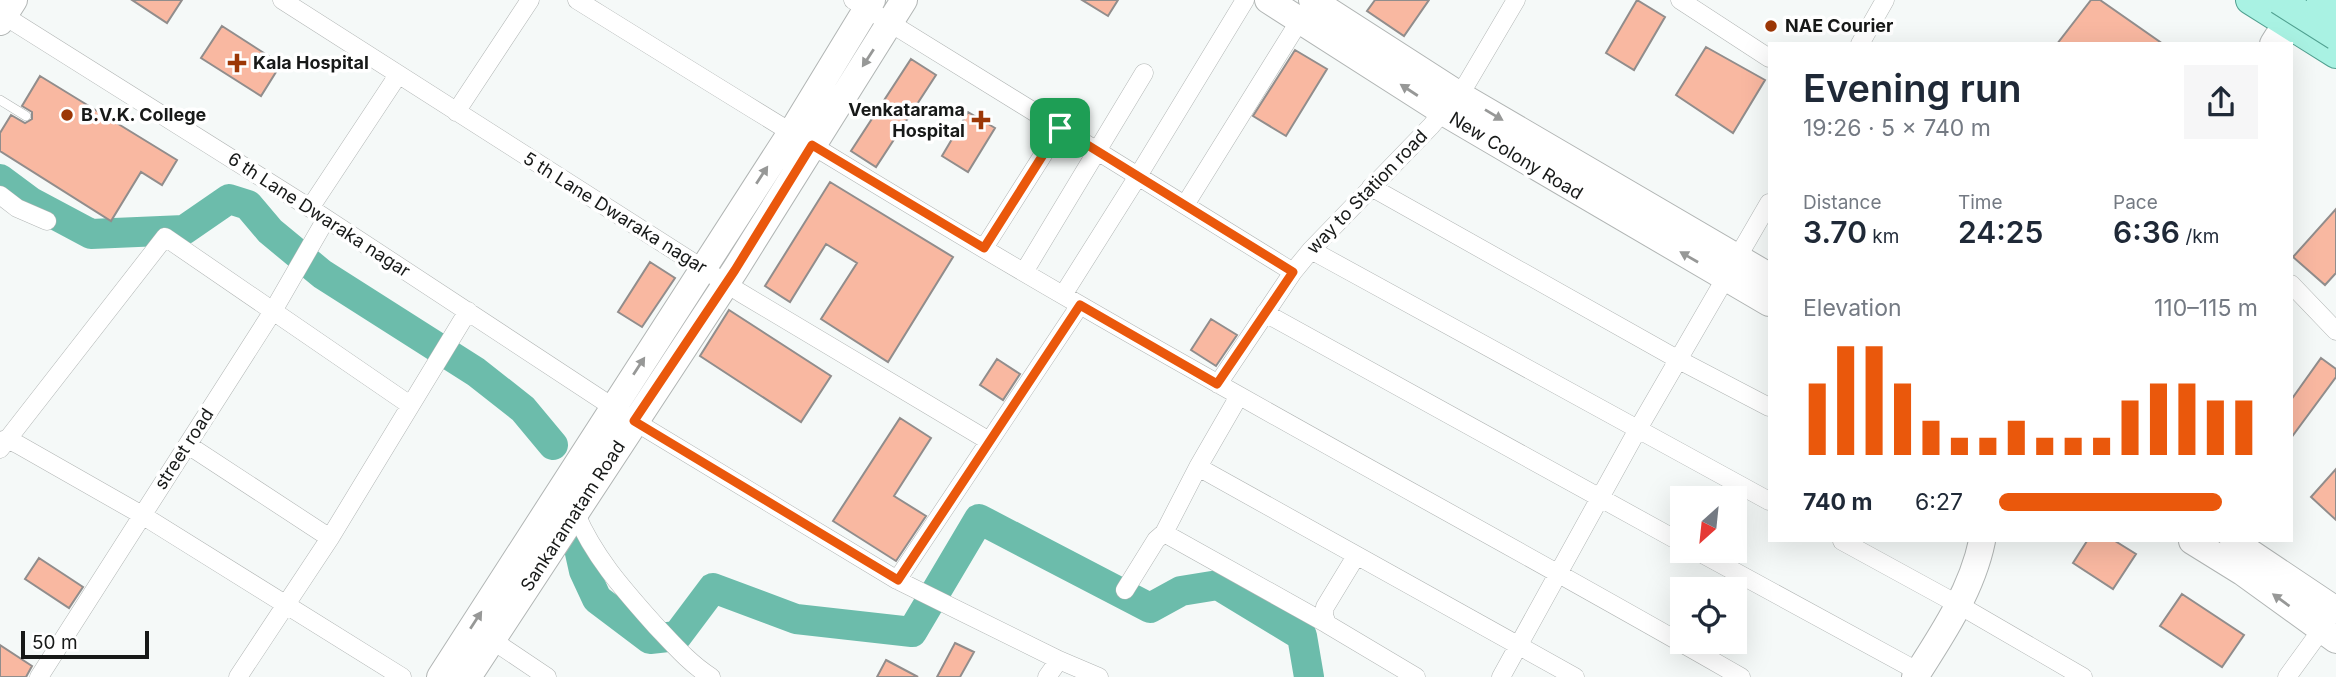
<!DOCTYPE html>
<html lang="en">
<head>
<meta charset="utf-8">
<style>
	body { margin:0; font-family:Inter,sans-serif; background:#f6f6f7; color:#1f2937; height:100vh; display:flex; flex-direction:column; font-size:26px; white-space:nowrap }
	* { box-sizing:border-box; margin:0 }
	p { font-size:23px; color:#747a83 }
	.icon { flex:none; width:38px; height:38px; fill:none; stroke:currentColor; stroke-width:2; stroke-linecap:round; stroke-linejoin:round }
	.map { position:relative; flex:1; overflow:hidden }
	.side { position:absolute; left:1768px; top:42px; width:525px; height:500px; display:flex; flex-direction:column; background:#fff; border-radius:0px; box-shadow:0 7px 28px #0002 }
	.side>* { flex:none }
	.needle { width:46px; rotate:207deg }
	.buttons { position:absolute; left:1670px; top:486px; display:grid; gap:14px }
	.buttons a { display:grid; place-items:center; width:77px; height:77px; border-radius:0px; background:#fff; box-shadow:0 7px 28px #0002; font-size:35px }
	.scale { position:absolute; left:21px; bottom:18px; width:128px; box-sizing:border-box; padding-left:7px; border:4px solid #171918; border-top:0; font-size:19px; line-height:24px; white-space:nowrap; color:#171918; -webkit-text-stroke:5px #fff; paint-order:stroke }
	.pin { position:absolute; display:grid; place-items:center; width:60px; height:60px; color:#fff; margin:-30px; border-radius:14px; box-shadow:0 4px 10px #0006 }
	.round { display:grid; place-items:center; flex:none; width:74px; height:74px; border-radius:0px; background:#f6f6f7 }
	.summary { display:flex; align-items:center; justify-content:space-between; height:119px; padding:0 35px }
	h1 { font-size:38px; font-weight:600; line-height:52px }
	.stats { display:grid; grid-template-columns:repeat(3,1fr); gap:10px; height:119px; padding:7px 35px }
	.stats div { display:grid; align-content:center }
	.stats b { font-size:30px; font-weight:600 }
	.stats small { font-size:19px; font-weight:400 }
	.stats p { font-size:19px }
	.chart { height:196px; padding:14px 35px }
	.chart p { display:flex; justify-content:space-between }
	.chart svg { width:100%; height:126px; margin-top:7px; stroke:#ea580c; stroke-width:6 }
	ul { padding:0 35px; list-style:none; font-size:23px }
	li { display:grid; grid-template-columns:112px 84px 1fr; align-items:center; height:52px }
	li i { height:18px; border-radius:9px; background:#ea580c }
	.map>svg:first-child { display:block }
</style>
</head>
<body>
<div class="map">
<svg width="2336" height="677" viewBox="0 0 2336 677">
	<rect width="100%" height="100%" fill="#f5f9f8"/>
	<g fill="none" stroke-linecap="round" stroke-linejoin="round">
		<path stroke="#6cbcab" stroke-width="30" d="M0 179 31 202 91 234 184 230 229 199 248 205 270 231 322 274 476 372 523 409 553 445
			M578 544 584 571 597 599 650 639 677 636 713 588 796 619 912 632 979 519 1150 608 1181 591 1218 585 1302 636 1309 677"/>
	</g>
	<path fill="#f9b8a1" stroke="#918d8c" stroke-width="2" d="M132 0H182L167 23Z
		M1082 0H1118L1108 16Z
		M1375 0H1429L1404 36 1367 11Z
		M1637 0 1665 17 1634 70 1606 53Z
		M2091 0H2100L2163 44H2057Z
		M222 26 281 64 261 96 201 58Z
		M1706 47 1765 80 1733 133 1676 95Z
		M1295 50 1327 69 1286 136 1253 116Z
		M911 59 936 75 876 167 851 151Z
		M40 76 177 160 162 185 141 172 111 221 0 151V133L11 115 25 123 32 119V112L22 106Z
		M968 112 995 128 968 172 942 156Z
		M830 182 953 257 888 362 821 319 857 263 826 244 790 302 765 286Z
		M2336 209V273L2325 285 2293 257Z
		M650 262 675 278 642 327 618 312Z
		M729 310 831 376 801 422 700 356Z
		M1211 319 1237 335 1216 366 1191 350Z
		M2321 358 2336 369V377L2291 438V400Z
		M997 359 1020 374 1003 400 980 385Z
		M900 418 931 438 894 496 926 516 896 561 833 521Z
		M2336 469V520L2311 497Z
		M2087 541H2115L2136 554 2113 589 2073 563Z
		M39 558 83 587 69 608 25 579Z
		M2182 594 2244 635 2222 667 2160 626Z
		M955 643 974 652 960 677H937Z
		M0 645 32 666 26 677H0Z
		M886 660 918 677H877Z"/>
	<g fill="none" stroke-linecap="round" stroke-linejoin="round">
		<defs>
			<path id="lane" d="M0 100 26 116"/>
			<path id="street" d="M282 0 741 293 989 441
				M577 0C743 103 910 207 1080 305 1299 432 1522 551 1741 677
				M853 0 1293 272
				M1680 0 1769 58
				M0 13 310 208 634 421 897 580 1059 660 1099 677
				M1860 44 1885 0
				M456 112 530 0
				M1371 187 1679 360 1769 407
				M0 195 17 208 47 221
				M1185 205 1300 20
				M310 208 398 75
				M984 248 1060 128
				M1311 250 1769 501
				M1024 272 1144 73
				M2291 284 2336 331
				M1063 295 1138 176 1245 0
				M1265 313 1682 543
				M1218 384 1293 272 1311 250 1431 126 1467 83 1516 0
				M0 441 7 439 19 445 142 515 402 677
				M188 445 330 538
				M0 449 165 237 410 405
				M1198 467 1575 677
				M576 514C594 557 624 590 655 625 673 644 689 663 711 677
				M1164 533 1327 624 1416 677
				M1842 541 1959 605 2083 677
				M1697 551 1919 672
				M897 580 1080 305
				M1125 590 1156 540 1164 533 1198 467 1239 396
				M1327 624 1324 615 1325 607 1356 556
				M492 640 547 677
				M39 677 273 311 326 219
				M238 677 330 538 468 311
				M1047 677 1059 660
				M1501 677 1638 429 1769 203
				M2287 677 2327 622"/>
			<path id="secondary" d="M1268 0 1443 112 1769 303
				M1312 0 1458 94 1769 276
				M0 22 14 0
				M2273 44 2278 36 2296 29
				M2192 541 2242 572 2336 640
				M2233 541 2336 610
				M440 677 797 123 872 0
				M468 677 735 270 904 0
				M1915 677C1942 635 1972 590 1982 541"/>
			<path id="primary" d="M2250 0 2336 54"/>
		</defs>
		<use href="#lane" stroke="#b1b5b4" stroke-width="10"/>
		<use href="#street" stroke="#b1b5b4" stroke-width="19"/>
		<use href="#secondary" stroke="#b1b5b4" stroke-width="28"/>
		<use href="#primary" stroke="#50a090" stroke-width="30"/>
		<use href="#lane" stroke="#fff" stroke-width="9"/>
		<use href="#street" stroke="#fff" stroke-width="18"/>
		<use href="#secondary" stroke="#fff" stroke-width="26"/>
		<use href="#primary" stroke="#a9f2e3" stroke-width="28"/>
		<defs>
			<path id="primary-bridge" d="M2279 0 2336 36
				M2321 0 2336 9"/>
		</defs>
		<use href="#primary-bridge" stroke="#50a090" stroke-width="30" stroke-linecap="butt"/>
		<use href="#primary-bridge" stroke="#a9f2e3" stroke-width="28"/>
	</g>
	<defs><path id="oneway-solid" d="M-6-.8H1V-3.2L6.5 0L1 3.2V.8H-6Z" transform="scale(1.75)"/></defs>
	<g fill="#979897">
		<use href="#oneway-solid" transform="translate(868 58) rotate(123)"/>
		<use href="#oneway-solid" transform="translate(1409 90) rotate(-147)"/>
		<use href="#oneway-solid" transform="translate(1494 115) rotate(31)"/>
		<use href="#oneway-solid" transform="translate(762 175) rotate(-57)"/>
		<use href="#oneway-solid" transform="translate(1689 257) rotate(-150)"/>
		<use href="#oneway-solid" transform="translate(639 366) rotate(-57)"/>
		<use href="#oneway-solid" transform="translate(2281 600) rotate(-144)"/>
		<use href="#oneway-solid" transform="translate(476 620) rotate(-57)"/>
	</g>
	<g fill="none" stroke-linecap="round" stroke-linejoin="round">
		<defs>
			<path id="route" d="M1060 128 1293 272 1217 384 1080 305 898 580 634 421 735 270 812 145 984 248Z"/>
		</defs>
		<use href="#route" stroke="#fff" stroke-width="14"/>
		<use href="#route" stroke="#ea580c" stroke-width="9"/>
	</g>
	<g fill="#9c3706" stroke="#fff" stroke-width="2.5">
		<circle cx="1771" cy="26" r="7"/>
		<path d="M233.5 52.5h7v7h7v7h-7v7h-7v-7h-7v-7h7z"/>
		<circle cx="67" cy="115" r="7"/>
		<path d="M977.5 109.5h7v7h7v7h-7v7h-7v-7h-7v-7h7z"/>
	</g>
	<g text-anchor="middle" stroke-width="7" stroke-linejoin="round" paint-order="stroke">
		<g font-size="18" font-weight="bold" fill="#171918" stroke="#fff" text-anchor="start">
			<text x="1785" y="32">NAE Courier</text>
			<text x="253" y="69">Kala Hospital</text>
			<text x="965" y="116" text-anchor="end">Venkatarama<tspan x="965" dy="21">Hospital</tspan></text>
			<text x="81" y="121">B.V.K. College</text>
		</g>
		<g font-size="18" fill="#171918" stroke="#fff">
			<text transform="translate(1516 156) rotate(31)" y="6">New Colony Road</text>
			<text transform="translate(1367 192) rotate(-46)" y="6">way to Station road</text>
			<text transform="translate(615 213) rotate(32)" y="6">5 th Lane Dwaraka nagar</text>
			<text transform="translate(319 215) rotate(33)" y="6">6 th Lane Dwaraka nagar</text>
			<text transform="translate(184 449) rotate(-57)" y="6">street road</text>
			<text transform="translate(573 516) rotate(-57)" y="6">Sankaramatam Road</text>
		</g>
	</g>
</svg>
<div class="buttons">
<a><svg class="needle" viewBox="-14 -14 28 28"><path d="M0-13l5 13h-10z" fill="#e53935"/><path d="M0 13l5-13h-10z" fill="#747a83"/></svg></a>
<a><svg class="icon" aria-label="locate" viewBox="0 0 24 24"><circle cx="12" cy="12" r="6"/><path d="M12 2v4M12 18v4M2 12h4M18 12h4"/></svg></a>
</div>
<div class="scale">50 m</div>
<div class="pin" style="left:1060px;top:128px;background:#1e9e55"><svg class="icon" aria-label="arrive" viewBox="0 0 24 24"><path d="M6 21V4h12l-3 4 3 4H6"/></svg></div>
<section class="side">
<div class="summary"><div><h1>Evening run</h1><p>19:26 · 5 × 740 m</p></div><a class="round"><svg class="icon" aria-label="share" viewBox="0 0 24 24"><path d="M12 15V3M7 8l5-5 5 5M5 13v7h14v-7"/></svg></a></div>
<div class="stats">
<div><p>Distance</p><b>3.70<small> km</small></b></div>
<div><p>Time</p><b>24:25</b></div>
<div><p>Pace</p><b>6:36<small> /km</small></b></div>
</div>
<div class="chart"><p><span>Elevation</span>110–115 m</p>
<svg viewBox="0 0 160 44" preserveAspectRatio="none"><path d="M5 44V19M15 44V6M25 44V6M35 44V19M45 44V32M55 44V38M65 44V38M75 44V32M85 44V38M95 44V38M105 44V38M115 44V25M125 44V19M135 44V19M145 44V25M155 44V25"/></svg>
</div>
<ul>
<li><b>740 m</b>6:27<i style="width:86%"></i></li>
</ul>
</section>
</div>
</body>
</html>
